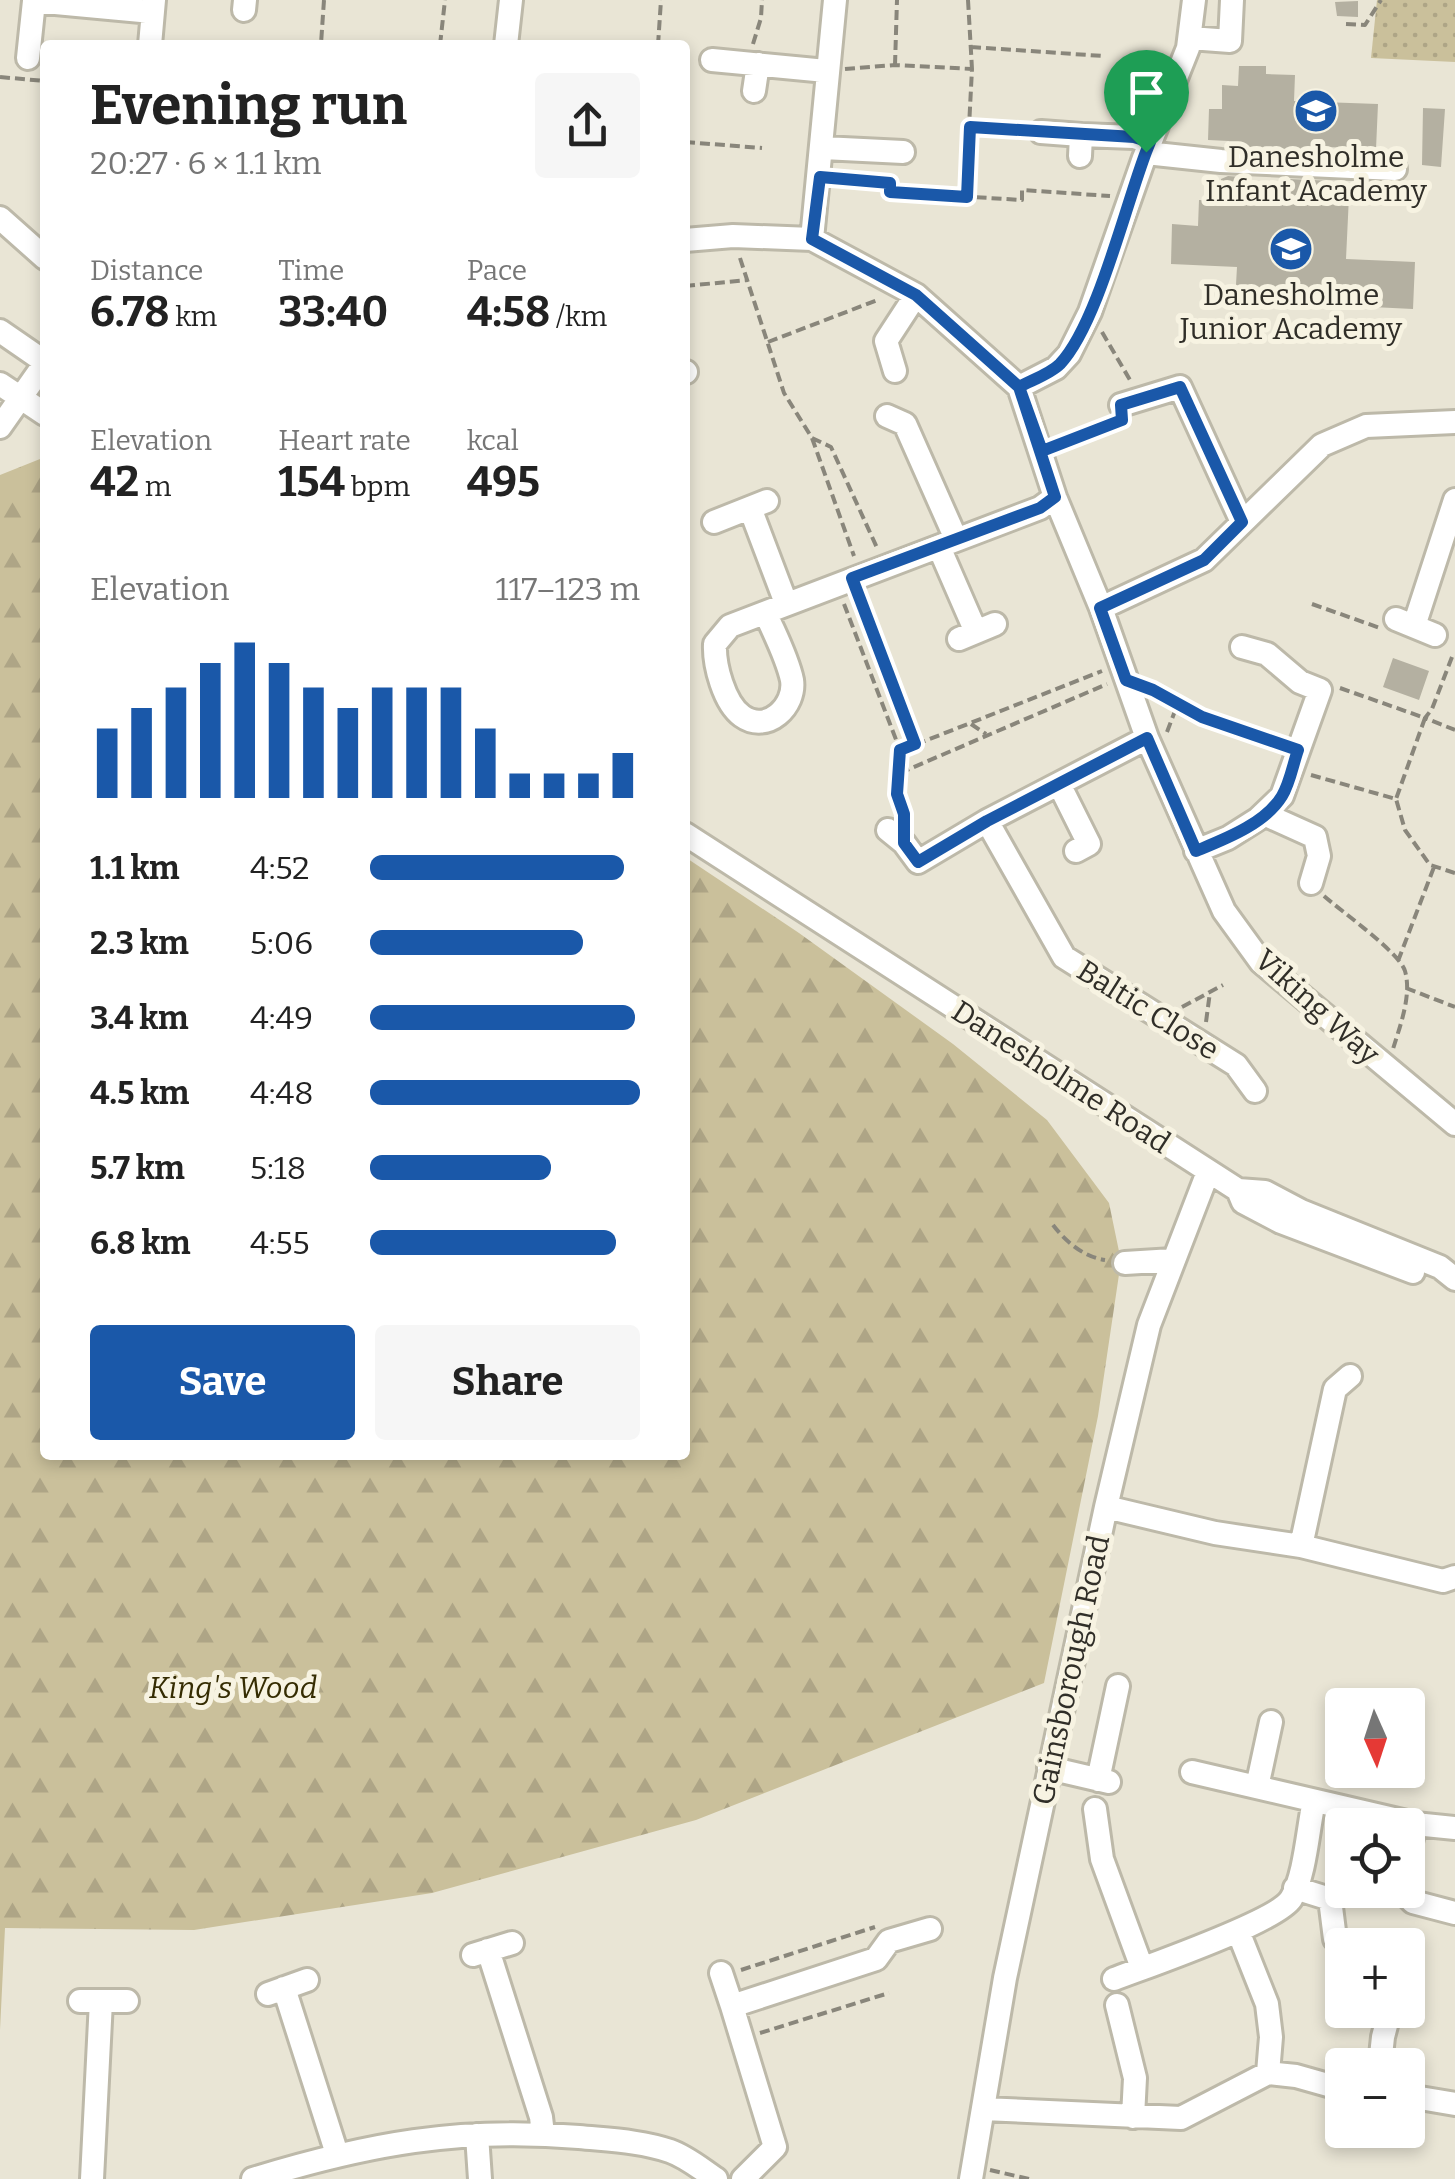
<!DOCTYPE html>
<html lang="en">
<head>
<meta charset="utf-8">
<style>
	body { margin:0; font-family:Bitter,serif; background:#f6f6f6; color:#222; height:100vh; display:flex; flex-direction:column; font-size:38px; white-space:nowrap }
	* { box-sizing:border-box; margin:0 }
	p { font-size:32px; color:#767676 }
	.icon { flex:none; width:55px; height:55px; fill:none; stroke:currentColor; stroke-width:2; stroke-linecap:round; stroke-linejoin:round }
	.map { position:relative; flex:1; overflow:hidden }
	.side { position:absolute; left:40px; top:40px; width:650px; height:1420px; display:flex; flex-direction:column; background:#fff; border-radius:10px; box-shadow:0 5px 15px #0003 }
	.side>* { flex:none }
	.needle { width:65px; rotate:177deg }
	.fabs { position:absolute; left:1325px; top:1688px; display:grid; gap:20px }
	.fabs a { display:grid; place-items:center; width:100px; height:100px; border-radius:10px; background:#fff; box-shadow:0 5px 15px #0003; font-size:50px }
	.pin { position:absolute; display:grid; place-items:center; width:85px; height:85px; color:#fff; margin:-102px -42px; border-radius:50% 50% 50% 0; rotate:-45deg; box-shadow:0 0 10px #0007 }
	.pin .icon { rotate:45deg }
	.round { display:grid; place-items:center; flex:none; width:105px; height:105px; border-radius:10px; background:#f6f6f6 }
	.summary { display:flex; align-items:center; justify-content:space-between; height:170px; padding:0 50px }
	h1 { font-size:55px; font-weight:700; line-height:75px }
	.figures { display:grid; grid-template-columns:repeat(3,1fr); gap:15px; height:170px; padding:10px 50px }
	.figures div { display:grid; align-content:center }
	.figures b { font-size:42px; font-weight:700 }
	.figures small { font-size:28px; font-weight:400 }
	.figures p { font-size:28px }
	.chart { height:280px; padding:20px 50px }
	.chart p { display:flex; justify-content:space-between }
	.chart svg { width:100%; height:180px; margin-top:10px; stroke:#1a58a9; stroke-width:6 }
	.action { display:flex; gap:20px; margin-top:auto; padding:20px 50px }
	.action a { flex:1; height:115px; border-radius:10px; background:#1a58a9; color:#fff; font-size:40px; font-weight:700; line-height:115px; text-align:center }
	.action a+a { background:#f6f6f6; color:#222 }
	ul { padding:0 50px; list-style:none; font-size:32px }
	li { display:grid; grid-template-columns:160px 120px 1fr; align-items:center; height:75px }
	li i { height:25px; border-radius:12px; background:#1a58a9 }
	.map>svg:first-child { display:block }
</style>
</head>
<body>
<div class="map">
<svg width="1455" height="2179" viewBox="0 0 1455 2179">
	<defs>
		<pattern id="green-dots" width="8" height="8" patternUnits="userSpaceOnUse" patternTransform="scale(2.5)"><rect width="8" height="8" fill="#cac09b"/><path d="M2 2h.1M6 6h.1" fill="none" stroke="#aea586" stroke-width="1.8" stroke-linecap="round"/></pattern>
		<pattern id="forest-firs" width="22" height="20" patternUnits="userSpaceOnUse" patternTransform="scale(2.5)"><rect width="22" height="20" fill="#cac09b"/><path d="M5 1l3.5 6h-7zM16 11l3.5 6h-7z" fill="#aea586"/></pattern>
	</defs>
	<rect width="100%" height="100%" fill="#e9e5d5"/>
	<path fill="url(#green-dots)" d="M1377 0H1455V62L1371 58Z"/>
	<path fill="url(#forest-firs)" d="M45 457V1455H685V857L799 933 953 1044 1047 1120 1109 1203 1121 1261 1098 1416 1044 1683 696 1820 432 1893 194 1930 5 1928 0 2030V475Z"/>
	<path fill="#b4b0a1" d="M1358 1V17L1337 16 1335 2Z
		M1239 66H1266V74L1295 75 1294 101 1378 104 1376 149 1326 147V151L1229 146V141L1208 140 1209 109H1222V85L1238 86Z
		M1423 108 1445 109 1441 167 1422 165Z
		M1228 176 1242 177 1241 194 1288 196V179L1336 181 1335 195 1349 196 1346 259 1415 262 1413 309 1352 306 1353 289H1326L1325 306 1235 302 1237 267 1171 264 1172 224 1198 226 1199 200 1220 201 1221 179Z
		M1393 658 1429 671 1419 700 1383 687Z"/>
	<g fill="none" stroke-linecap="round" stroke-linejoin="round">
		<defs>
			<path id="minor" d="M244 10 245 0
				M1190 38 1230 41 1232 0
				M150 45 154 0
				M506 45 511 0
				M28 58 34 1 152 12
				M712 60 826 71
				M754 91 758 64
				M1041 132 1081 135
				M823 148 903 152
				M1146 153 1221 161 1395 169
				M1080 156 1081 135 1134 137 1150 142
				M0 218 45 258
				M812 239 835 0
				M685 240 733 236 812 239 916 295 1019 387 1055 497 1101 608 1147 738 1224 911 1261 962 1455 1124
				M0 331 45 362
				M895 371 886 341 916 295
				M685 372H686
				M0 384 45 414
				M1019 387 1056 368 1069 354 1090 312 1144 158 1188 48 1194 0
				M1121 405 1180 387 1242 522
				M887 416 905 424 956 539
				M0 427 45 363
				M750 508 786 603
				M714 522 767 501
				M939 547 976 632
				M1101 608 1204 560 1322 445 1366 426 1455 422
				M766 614C775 635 787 657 792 680 796 706 767 734 742 716 724 703 714 665 715 644L730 626 1040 508 1055 497
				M1396 619 1435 635
				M1414 626 1455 500
				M959 639 995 624
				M1059 784 1089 844 1076 851
				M1264 814 1315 837 1319 856 1311 883
				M987 821 1064 957 1236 1065 1255 1091
				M888 830 904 843 918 862 987 821 1147 738
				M685 834 1238 1190 1265 1192 1301 1211 1440 1267 1455 1279
				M1196 851 1228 838 1258 819 1282 796 1320 690 1300 682 1267 654 1242 647
				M1238 1190 1243 1202 1281 1222 1413 1272
				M1125 1263 1173 1260
				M1106 1507 1215 1533 1301 1546 1443 1581 1455 1577
				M1301 1546 1335 1389 1350 1376
				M1049 1768 1109 1782
				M1192 1772 1415 1824 1455 1828
				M1098 1780 1118 1686
				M1257 1787 1271 1722
				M1095 1809 1102 1859 1142 1968
				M1408 1856 1415 1824
				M1295 1888 1330 1899 1335 1939
				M1401 1890 1413 1902 1455 1913
				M1238 1931 1267 2004 1271 2037 1268 2073
				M488 1950 541 2117 543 2134
				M473 1955 512 1943
				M721 1973 732 2006
				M1114 1979C1145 1967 1276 1922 1291 1899 1305 1877 1308 1828 1314 1801
				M284 1988 337 2154
				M268 1994 307 1980
				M80 2001H127
				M1117 2005 1135 2078 1133 2117
				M1380 2065 1383 2037 1390 2010
				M1408 2096 1455 2104
				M983 2109 1181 2118 1268 2073 1296 2076 1342 2089
				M477 2135 480 2179
				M92 2179 101 2001
				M253 2179C367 2144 459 2127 579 2137 609 2140 641 2141 670 2151 687 2157 701 2169 716 2179
				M743 2179 775 2147 732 2006 876 1959 889 1941 930 1929
				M971 2179 1005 1978 1106 1507 1149 1325 1208 1172"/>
		</defs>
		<use href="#minor" stroke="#bdb9a9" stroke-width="28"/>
		<path stroke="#89867b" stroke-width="4" stroke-dasharray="10 5" stroke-linecap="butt" d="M324 0 321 44 342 45
			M968 0 972 69
			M1346 24 1365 25 1381 0
			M753 44 761 18 762 0
			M440 45 445 0
			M658 45 661 0
			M971 47 1103 56
			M895 65 897 0
			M845 69 895 65 972 69 969 127
			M0 77 45 81
			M685 142 762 148
			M835 178 890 183 891 192 1022 200V190L1110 196
			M967 195 969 127 1021 131
			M740 258 784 393 812 438 854 556
			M685 286 748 280
			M1102 332 1130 380
			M768 342 880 299
			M812 438 831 447 878 550
			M1060 444 1112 424
			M859 596 915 744
			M844 604 900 750 897 794 904 818
			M1312 604 1380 628
			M1452 657 1432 709 1425 718 1455 730
			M1340 688 1425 718 1396 799
			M1151 689 1202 717 1280 744
			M971 724 986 734
			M1167 732 1178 703
			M902 750 1102 671
			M900 773 1107 684
			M1311 775 1396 799 1405 830 1430 865 1455 873
			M1324 896C1341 911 1400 953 1405 971 1412 995 1400 1026 1393 1049
			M1398 961 1434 867
			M1406 988 1455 1007
			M1182 1007 1223 985
			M1206 1022 1210 992
			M1053 1225C1066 1242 1084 1257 1105 1260
			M741 1970 875 1927
			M760 2033 889 1993
			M990 2170 1029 2179"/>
		<use href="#minor" stroke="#fff" stroke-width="22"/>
	</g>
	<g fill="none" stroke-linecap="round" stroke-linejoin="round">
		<defs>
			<path id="route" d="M1146 152C1125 207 1097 325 1060 364 1050 374 1032 380 1019 387L1055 497 1040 508 852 578 915 744 900 750 897 794 904 814V843L918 862 987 821 1147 738 1196 851C1225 839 1265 824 1282 796 1290 783 1293 764 1298 750L1202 717 1153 690 1126 680 1100 608 1204 560 1242 522 1180 387 1121 405 1122 420 1042 451 1019 387 916 295 812 239 820 177 890 183V192L967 197 970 127 1134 137 1150 142 1146 152"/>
		</defs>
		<use href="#route" stroke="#fff" stroke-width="20"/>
		<use href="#route" stroke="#1a58a9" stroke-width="12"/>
	</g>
	<defs>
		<symbol id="school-disc" viewBox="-11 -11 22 22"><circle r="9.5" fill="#1a58a9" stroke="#f7f3e2"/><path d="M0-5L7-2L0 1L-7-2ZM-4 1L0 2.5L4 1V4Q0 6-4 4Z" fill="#fff"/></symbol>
	</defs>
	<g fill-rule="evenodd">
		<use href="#school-disc" x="1291" y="86" width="50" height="50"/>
		<use href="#school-disc" x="1266" y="224" width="50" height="50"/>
	</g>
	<g text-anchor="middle" stroke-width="10" stroke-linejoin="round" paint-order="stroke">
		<g font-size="30" fill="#302e28" stroke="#f7f3e2">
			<text x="1316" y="167">Danesholme<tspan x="1316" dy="34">Infant Academy</tspan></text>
			<text x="1291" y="305">Danesholme<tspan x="1291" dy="34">Junior Academy</tspan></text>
		</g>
		<g font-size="30" fill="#302e28" stroke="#f7f3e2">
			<text transform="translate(1317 1007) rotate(42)" y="10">Viking Way</text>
			<text transform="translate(1148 1010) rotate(32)" y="10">Baltic Close</text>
			<text transform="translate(1061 1077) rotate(33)" y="10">Danesholme Road</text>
			<text transform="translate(1071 1670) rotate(-78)" y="10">Gainsborough Road</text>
		</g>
		<g font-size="30" font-style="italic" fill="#352c02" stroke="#f7f3e2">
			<text x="233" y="1698">King's Wood</text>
		</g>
	</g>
</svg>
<div class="fabs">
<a><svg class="needle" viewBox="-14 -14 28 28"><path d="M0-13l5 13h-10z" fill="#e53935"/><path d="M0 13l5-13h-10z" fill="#767676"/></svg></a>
<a><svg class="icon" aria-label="locate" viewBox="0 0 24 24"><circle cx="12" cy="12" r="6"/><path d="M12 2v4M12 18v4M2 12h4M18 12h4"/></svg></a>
<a>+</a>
<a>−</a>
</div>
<div class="pin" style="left:1146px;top:152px;background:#1e9e55"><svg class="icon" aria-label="arrive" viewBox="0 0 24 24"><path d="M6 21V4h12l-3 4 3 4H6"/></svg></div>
<section class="side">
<div class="summary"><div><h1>Evening run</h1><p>20:27 · 6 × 1.1 km</p></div><a class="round"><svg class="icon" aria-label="share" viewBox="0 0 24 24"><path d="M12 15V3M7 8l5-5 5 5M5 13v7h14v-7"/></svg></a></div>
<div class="figures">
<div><p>Distance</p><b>6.78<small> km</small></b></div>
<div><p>Time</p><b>33:40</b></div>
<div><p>Pace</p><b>4:58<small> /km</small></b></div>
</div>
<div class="figures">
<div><p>Elevation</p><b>42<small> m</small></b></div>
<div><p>Heart rate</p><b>154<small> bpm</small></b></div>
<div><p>kcal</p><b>495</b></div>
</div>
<div class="chart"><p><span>Elevation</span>117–123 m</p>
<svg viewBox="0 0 160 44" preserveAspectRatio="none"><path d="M5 44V27M15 44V22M25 44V17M35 44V11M45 44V6M55 44V11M65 44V17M75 44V22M85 44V17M95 44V17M105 44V17M115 44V27M125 44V38M135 44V38M145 44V38M155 44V33"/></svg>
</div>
<ul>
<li><b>1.1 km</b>4:52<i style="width:94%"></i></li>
<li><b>2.3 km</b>5:06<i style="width:79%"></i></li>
<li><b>3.4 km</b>4:49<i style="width:98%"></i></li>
<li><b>4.5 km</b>4:48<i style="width:100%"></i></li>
<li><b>5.7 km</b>5:18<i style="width:67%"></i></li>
<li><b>6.8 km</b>4:55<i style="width:91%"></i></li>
</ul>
<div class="action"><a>Save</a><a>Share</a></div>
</section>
</div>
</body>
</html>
